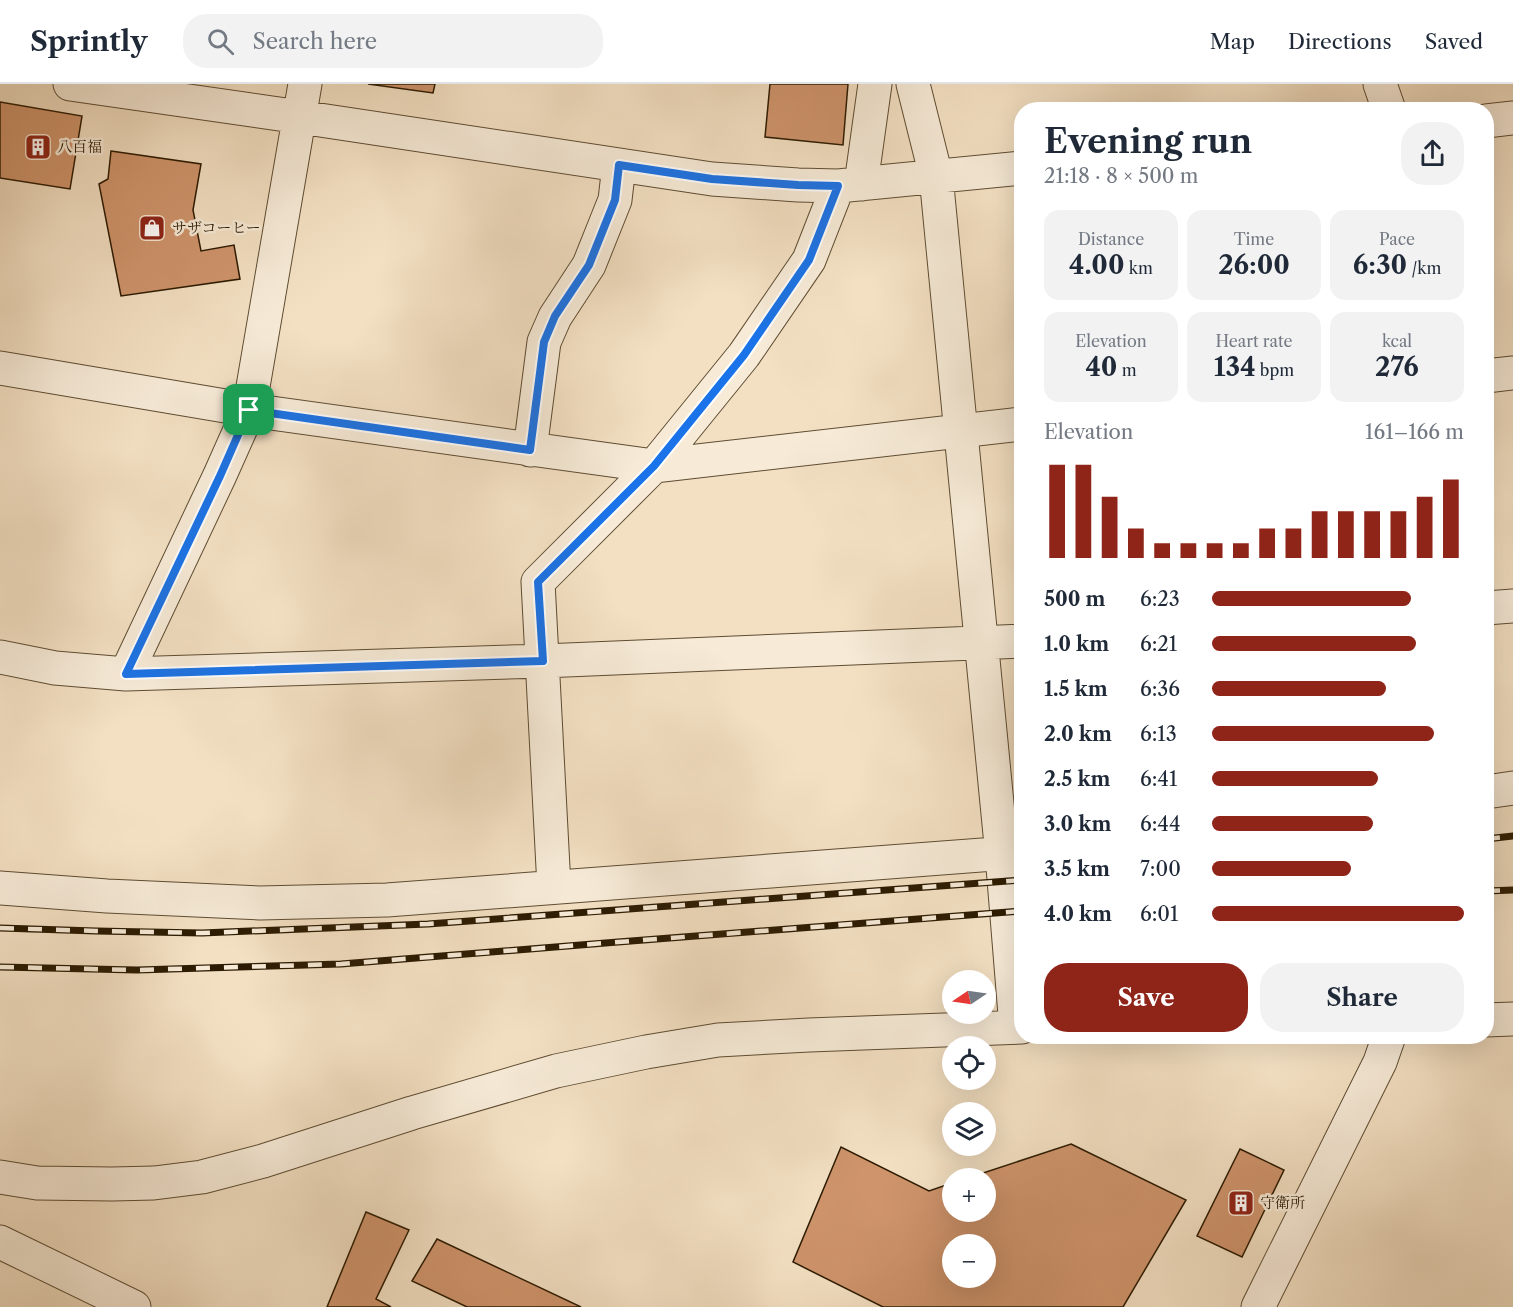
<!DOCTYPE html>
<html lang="en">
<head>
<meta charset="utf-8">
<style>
	body { margin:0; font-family:"Libre Caslon Text","Noto Serif JP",serif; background:#f2f2f3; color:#1f2937; height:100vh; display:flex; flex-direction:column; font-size:22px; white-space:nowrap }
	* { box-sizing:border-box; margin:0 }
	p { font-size:20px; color:#747a83 }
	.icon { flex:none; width:33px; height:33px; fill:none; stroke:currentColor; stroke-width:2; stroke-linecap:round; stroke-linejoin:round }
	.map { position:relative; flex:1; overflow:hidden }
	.side { position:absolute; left:1014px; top:18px; width:480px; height:942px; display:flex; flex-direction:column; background:#fff; border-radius:24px; box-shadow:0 6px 24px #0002 }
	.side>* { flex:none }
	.needle { width:39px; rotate:257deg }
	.tools { position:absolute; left:942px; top:886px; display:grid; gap:12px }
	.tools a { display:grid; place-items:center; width:54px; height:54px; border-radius:50%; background:#fff; box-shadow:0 6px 24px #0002; font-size:30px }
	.pin { position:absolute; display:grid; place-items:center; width:51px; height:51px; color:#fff; margin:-26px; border-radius:12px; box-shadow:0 3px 9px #0006 }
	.round { display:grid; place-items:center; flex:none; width:63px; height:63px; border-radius:24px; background:#f2f2f3 }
	.headline { display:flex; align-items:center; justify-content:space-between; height:102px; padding:0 30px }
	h1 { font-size:33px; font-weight:800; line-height:45px }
	.stats { display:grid; grid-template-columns:repeat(3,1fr); gap:9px; height:102px; padding:6px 30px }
	.stats div { display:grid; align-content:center; border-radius:15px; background:#f2f2f3; text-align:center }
	.stats b { font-size:26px; font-weight:800 }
	.stats small { font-size:16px; font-weight:400 }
	.stats p { font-size:16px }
	.chart { height:168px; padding:12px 30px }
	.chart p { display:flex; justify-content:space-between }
	.chart svg { width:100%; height:108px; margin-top:6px; stroke:#8f2418; stroke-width:6 }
	.primary-button { display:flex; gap:12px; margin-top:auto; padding:12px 30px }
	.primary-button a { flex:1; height:69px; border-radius:24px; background:#8f2418; color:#fff; font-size:24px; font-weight:800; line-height:69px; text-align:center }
	.primary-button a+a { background:#f2f2f3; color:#1f2937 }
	ul { padding:0 30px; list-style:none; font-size:20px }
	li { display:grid; grid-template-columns:96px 72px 1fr; align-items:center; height:45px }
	li i { height:15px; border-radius:8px; background:#8f2418 }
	header { display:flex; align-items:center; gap:36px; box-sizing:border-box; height:84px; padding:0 30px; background:#fff; border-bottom:2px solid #e0e1e3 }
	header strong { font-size:28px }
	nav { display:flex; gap:33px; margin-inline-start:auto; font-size:21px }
	.search { width:420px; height:54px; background:#f2f2f3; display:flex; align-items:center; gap:15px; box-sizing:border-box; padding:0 21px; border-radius:24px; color:#747a83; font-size:22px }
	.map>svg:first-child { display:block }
</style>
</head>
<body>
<header>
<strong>Sprintly</strong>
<div class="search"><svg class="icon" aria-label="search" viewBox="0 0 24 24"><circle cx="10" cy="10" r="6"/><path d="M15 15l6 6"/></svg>Search here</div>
<nav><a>Map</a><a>Directions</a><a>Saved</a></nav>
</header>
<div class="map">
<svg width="1513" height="1223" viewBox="0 0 1513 1223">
	<rect width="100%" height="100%" fill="#f3e0c3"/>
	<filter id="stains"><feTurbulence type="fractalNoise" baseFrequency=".00333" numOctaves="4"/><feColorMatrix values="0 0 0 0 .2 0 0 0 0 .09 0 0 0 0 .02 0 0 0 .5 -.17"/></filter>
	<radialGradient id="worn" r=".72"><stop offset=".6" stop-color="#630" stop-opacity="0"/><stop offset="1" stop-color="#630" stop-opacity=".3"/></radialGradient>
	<path fill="#cf946c" stroke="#2c1b02" stroke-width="1.5" fill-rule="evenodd" d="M368 0H435L433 9Z
		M770 0H848L843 61 765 53Z
		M0 18 82 32 70 105 0 94Z
		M111 67 201 80 193 126 201 167 234 161 240 195 121 212 99 100 108 95Z
		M1071 1060 1186 1116 1123 1223H883L793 1178 841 1063 929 1107 952 1099V1128H986V1095H965ZM952 1161H986V1194H952Z
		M1240 1065 1284 1086 1242 1173 1197 1152Z
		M366 1128 409 1146 376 1215 391 1223H327Z
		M437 1155 581 1223H467L412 1197Z"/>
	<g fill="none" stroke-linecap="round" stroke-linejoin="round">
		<defs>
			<path id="minor" d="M70 0 300 33 712 95 798 101 838 102 1022 84
				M913 0 936 92 1002 771 1016 943
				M1380 0 1389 26
				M1486 37 1513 34
				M861 100 875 0
				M0 284 249 326 654 382 1022 340
				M1486 292 1513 289
				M530 366 544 258 555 233 589 181 615 116 619 81
				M1486 524 1513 522
				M0 573 55 584 126 590 543 577 1022 557
				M126 590 220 391 249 326 305 0
				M1486 708 1513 704
				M554 803 538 498 654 382 744 271 809 176 838 102
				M0 804 107 812 260 819 387 816 1022 768
				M1486 936 1513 935
				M0 1093 37 1099 112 1100 154 1099 202 1093 263 1077 412 1029 556 987 646 968 718 956 809 951 1022 943
				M0 1158 134 1223
				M1258 1223 1380 978 1389 952"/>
		</defs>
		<use href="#minor" stroke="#5e4c32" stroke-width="35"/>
		<use href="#minor" stroke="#f7ebd8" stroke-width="33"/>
		<defs>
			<path id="rail" d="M1486 755 1513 752
				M1486 807 1513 806
				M0 844 96 847 202 849 428 840 1022 796
				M0 883 137 886 341 880 618 858 1022 827"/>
		</defs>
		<use href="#rail" stroke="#2c1b02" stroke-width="7"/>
		<use href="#rail" stroke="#f7ebd8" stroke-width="4.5" stroke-dasharray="14" stroke-linecap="butt"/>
	</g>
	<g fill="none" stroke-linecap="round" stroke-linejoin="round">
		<defs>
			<path id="route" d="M619 81 712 95 798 101 838 102 809 176 744 271 654 382 538 498 543 577 126 590 220 392 249 326 530 366 544 258 555 232 589 181 615 116Z"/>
		</defs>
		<use href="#route" stroke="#fff" stroke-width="12"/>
		<use href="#route" stroke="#1a73e8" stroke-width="8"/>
	</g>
	<defs>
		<symbol id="building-square" viewBox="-11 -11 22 22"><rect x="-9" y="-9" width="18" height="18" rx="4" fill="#8f2418" stroke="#f7ebd8"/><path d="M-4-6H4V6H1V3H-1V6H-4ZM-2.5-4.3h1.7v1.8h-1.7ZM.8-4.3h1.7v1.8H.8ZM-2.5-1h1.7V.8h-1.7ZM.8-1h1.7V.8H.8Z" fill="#fff"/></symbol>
		<symbol id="shop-square" viewBox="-11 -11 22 22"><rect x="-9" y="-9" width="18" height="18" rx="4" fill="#8f2418" stroke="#f7ebd8"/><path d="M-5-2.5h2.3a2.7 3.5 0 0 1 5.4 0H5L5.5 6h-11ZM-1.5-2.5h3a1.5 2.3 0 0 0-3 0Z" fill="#fff"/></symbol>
	</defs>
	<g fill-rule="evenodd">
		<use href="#building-square" x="23" y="48" width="30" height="30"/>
		<use href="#shop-square" x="137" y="129" width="30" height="30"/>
		<use href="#building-square" x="1226" y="1104" width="30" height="30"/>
	</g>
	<g text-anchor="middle" stroke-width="5" stroke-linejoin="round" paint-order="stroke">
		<g font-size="15" fill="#2c1b02" stroke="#f7ebd8" text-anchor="start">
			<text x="57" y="68">八百福</text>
			<text x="172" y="149">サザコーヒー</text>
			<text x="1260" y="1124">守衛所</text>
		</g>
	</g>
	<rect width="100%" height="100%" filter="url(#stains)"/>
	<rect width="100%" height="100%" fill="url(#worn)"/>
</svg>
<div class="tools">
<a><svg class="needle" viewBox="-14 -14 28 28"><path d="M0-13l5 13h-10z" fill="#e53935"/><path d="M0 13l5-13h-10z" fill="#747a83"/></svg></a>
<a><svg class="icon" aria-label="locate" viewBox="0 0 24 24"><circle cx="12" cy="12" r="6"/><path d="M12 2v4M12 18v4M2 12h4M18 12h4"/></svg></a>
<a><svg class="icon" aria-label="layers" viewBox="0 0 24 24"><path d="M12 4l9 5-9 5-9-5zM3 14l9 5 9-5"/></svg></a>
<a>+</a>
<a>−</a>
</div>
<div class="pin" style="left:249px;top:326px;background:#1e9e55"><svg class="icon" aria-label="arrive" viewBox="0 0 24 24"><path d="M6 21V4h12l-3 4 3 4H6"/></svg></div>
<section class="side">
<div class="headline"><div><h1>Evening run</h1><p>21:18 · 8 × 500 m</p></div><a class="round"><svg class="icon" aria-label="share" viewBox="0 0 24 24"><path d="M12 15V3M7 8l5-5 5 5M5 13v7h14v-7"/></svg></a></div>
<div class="stats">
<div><p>Distance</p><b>4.00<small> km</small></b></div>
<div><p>Time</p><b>26:00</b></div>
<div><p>Pace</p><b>6:30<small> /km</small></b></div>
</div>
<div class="stats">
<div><p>Elevation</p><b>40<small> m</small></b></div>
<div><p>Heart rate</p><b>134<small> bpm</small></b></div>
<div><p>kcal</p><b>276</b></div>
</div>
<div class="chart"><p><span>Elevation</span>161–166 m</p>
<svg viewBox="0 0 160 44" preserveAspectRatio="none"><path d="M5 44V6M15 44V6M25 44V19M35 44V32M45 44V38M55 44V38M65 44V38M75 44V38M85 44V32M95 44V32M105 44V25M115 44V25M125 44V25M135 44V25M145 44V19M155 44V12"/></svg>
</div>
<ul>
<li><b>500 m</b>6:23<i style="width:79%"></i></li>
<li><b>1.0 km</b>6:21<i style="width:81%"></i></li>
<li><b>1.5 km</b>6:36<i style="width:69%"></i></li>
<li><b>2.0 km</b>6:13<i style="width:88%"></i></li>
<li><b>2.5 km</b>6:41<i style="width:66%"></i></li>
<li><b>3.0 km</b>6:44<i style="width:64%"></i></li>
<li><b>3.5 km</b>7:00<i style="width:55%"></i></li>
<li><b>4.0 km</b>6:01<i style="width:100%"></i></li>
</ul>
<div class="primary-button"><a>Save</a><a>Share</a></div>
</section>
</div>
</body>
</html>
